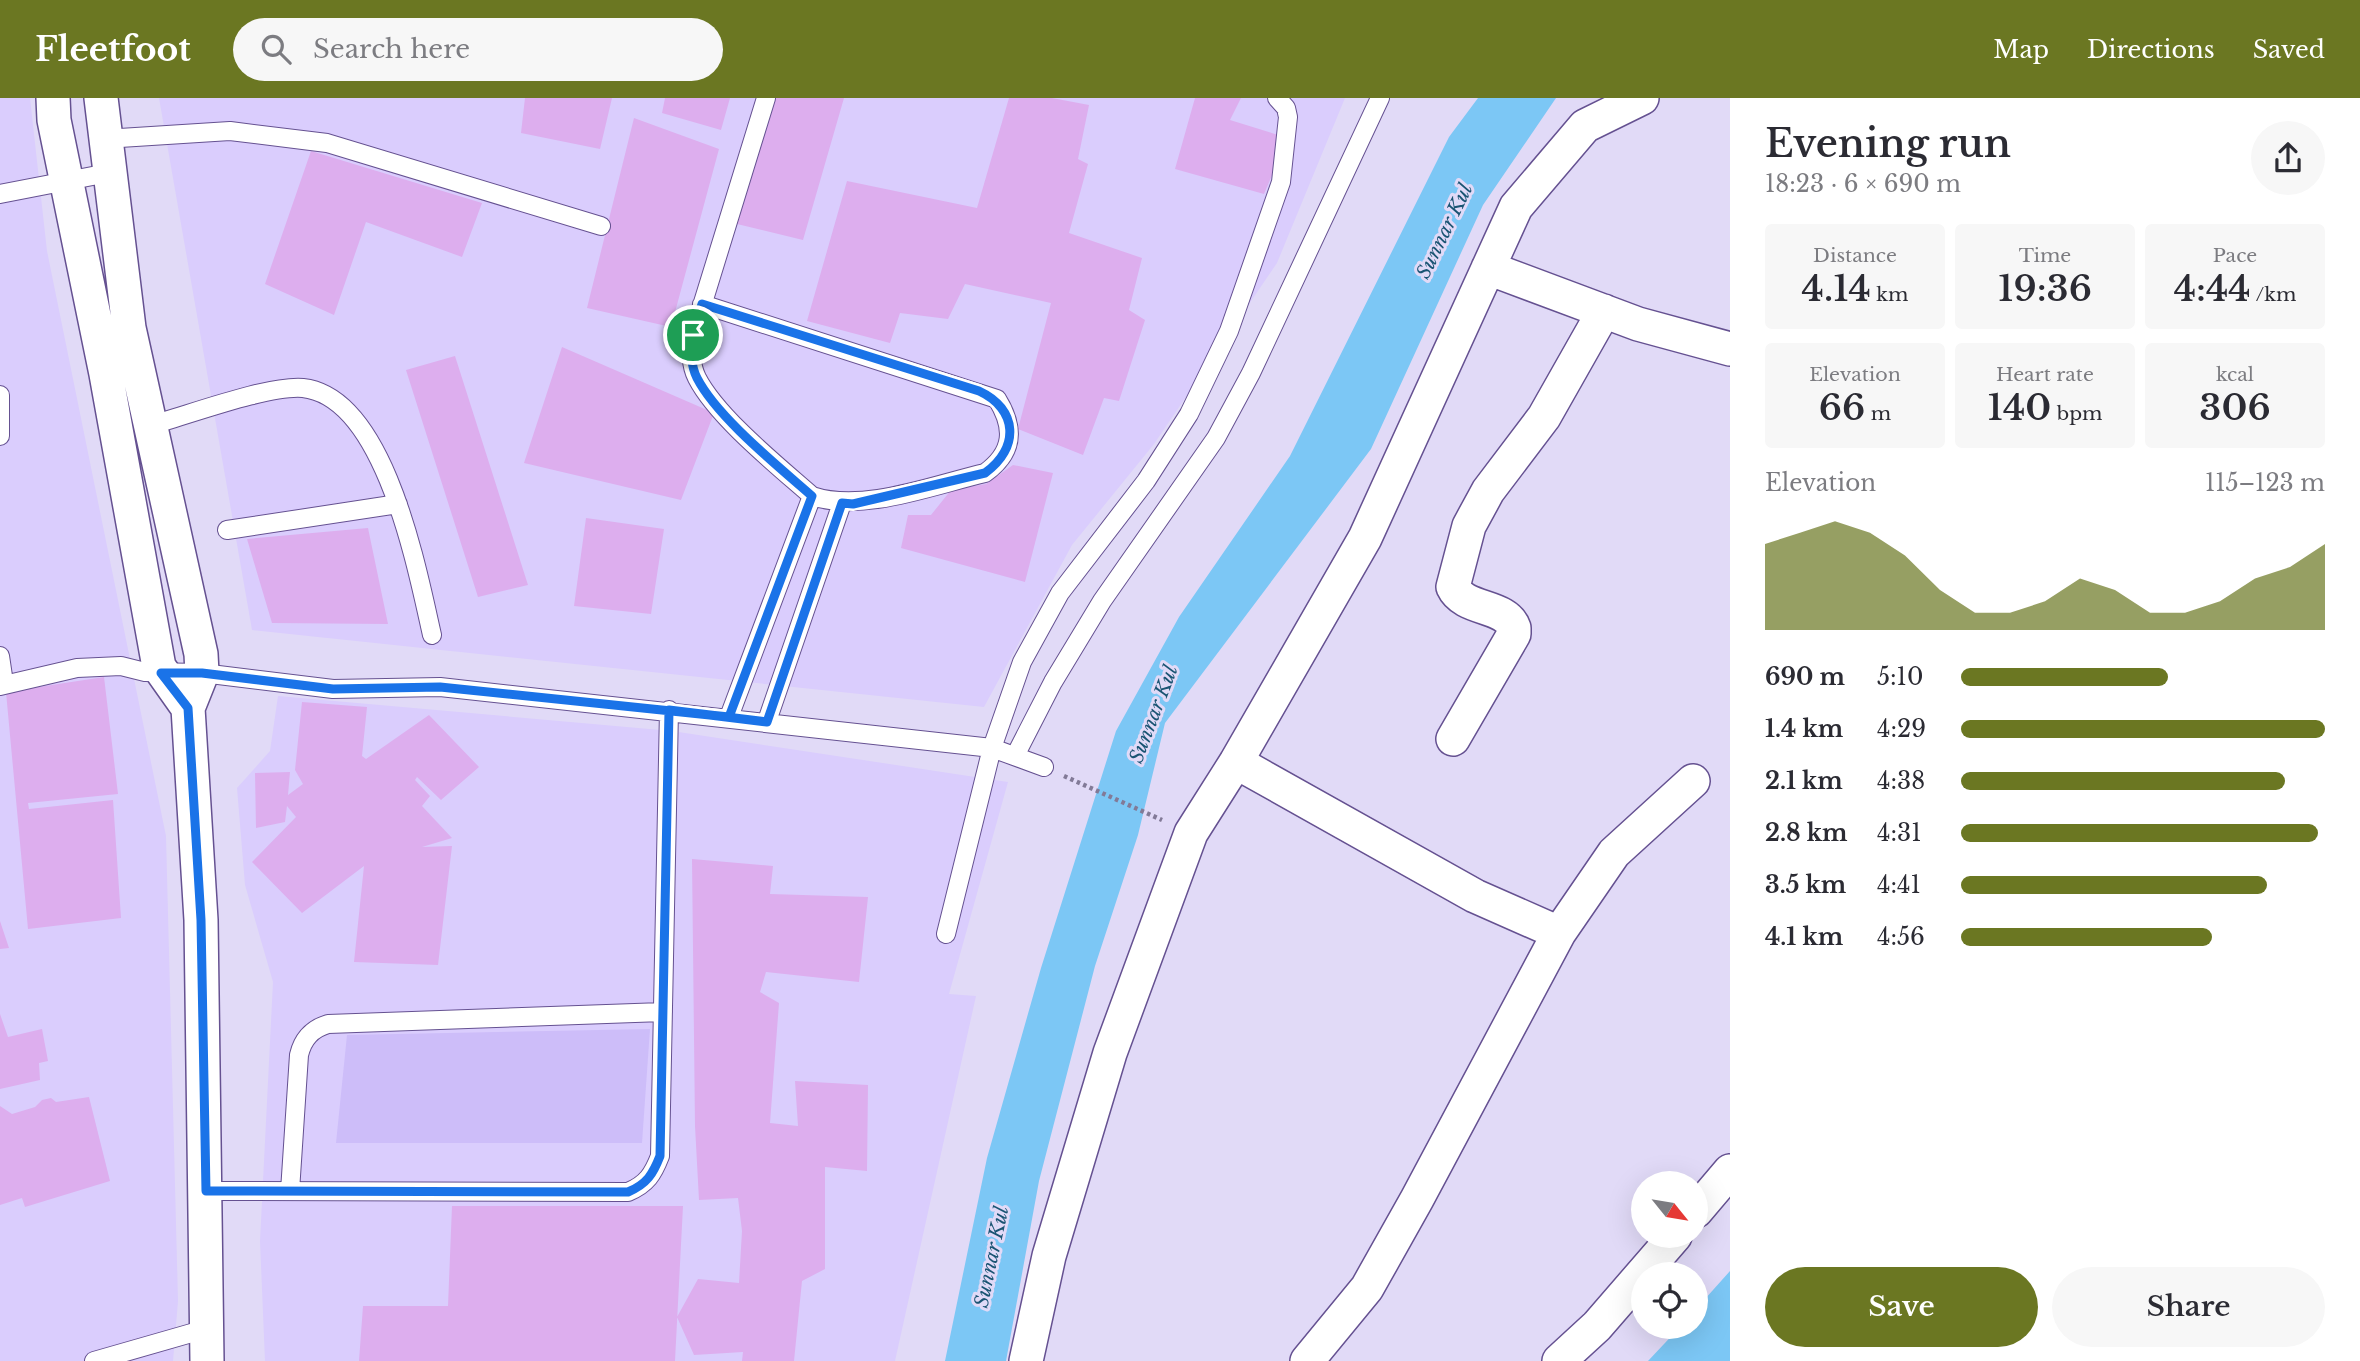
<!DOCTYPE html>
<html lang="en">
<head>
<meta charset="utf-8">
<style>
	body { margin:0; font-family:"Libre Baskerville",serif; background:#f7f7f7; color:#2b2b33; height:100vh; display:flex; flex-direction:column; font-size:26px; white-space:nowrap }
	* { box-sizing:border-box; margin:0 }
	p { font-size:23px; color:#7c7c81 }
	.icon { flex:none; width:38px; height:38px; fill:none; stroke:currentColor; stroke-width:2; stroke-linecap:round; stroke-linejoin:round }
	.map { position:relative; flex:1; overflow:hidden }
	.drawer { display:flex; flex-direction:column; background:#fff; width:630px }
	.drawer>* { flex:none }
	.needle { width:46px; rotate:120deg }
	.tools { position:absolute; left:1631px; top:1073px; display:grid; gap:14px }
	.tools a { display:grid; place-items:center; width:77px; height:77px; border-radius:50%; background:#fff; box-shadow:0 7px 28px #0002; font-size:35px }
	.pin { position:absolute; display:grid; place-items:center; width:60px; height:60px; color:#fff; margin:-30px; border:4px solid #fff; border-radius:50%; box-shadow:0 2px 7px #0007 }
	.round { display:grid; place-items:center; flex:none; width:74px; height:74px; border-radius:37px; background:#f7f7f7 }
	.headline { display:flex; align-items:center; justify-content:space-between; height:119px; padding:0 35px }
	h1 { font-size:38px; font-weight:600; line-height:52px }
	.metrics { display:grid; grid-template-columns:repeat(3,1fr); gap:10px; height:119px; padding:7px 35px }
	.metrics div { display:grid; align-content:center; border-radius:7px; background:#f7f7f7; text-align:center }
	.metrics b { font-size:35px; font-weight:600 }
	.metrics small { font-size:19px; font-weight:400 }
	.metrics p { font-size:19px }
	.chart { height:196px; padding:14px 35px }
	.chart p { display:flex; justify-content:space-between }
	.chart svg { width:100%; height:126px; margin-top:7px; fill:#6b7722; opacity:.7 }
	.primary-button { display:flex; gap:14px; margin-top:auto; padding:14px 35px }
	.primary-button a { flex:1; height:80px; border-radius:42px; background:#6b7722; color:#fff; font-size:28px; font-weight:600; line-height:80px; text-align:center }
	.primary-button a+a { background:#f7f7f7; color:#2b2b33 }
	ul { padding:0 35px; list-style:none; font-size:23px }
	li { display:grid; grid-template-columns:112px 84px 1fr; align-items:center; height:52px }
	li i { height:18px; border-radius:9px; background:#6b7722 }
	header { display:flex; align-items:center; gap:42px; box-sizing:border-box; height:98px; padding:0 35px; background:#6b7722; color:#fff }
	header strong { font-size:33px }
	nav { display:flex; gap:38px; margin-inline-start:auto; font-size:24px }
	.search { width:490px; height:63px; background:#f7f7f7; display:flex; align-items:center; gap:18px; box-sizing:border-box; padding:0 24px; border-radius:38px; color:#7c7c81; font-size:26px }
	main { display:flex; flex:1; min-height:0 }
	.map>svg:first-child { display:block }
</style>
</head>
<body>
<header>
<strong>Fleetfoot</strong>
<div class="search"><svg class="icon" aria-label="search" viewBox="0 0 24 24"><circle cx="10" cy="10" r="6"/><path d="M15 15l6 6"/></svg>Search here</div>
<nav><a>Map</a><a>Directions</a><a>Saved</a></nav>
</header>
<main>
<div class="map">
<svg width="1730" height="1263" viewBox="0 0 1730 1263">
	<rect width="100%" height="100%" fill="#e1daf7"/>
	<path fill="#dacdfd" d="M0 0H30L47 153 166 738 178 1203 173 1263H0Z
		M159 0H1345L1277 165 1154 346 1072 447 984 609 252 532Z
		M278 598 672 633 1008 684 949 896 976 898 895 1263H265L260 1143 273 884 245 787 237 690 270 653Z"/>
	<path fill="#cdbdf9" d="M650 931 642 1045H336L347 937Z"/>
	<path fill="#7cc7f5" d="M1478 0H1556L1483 107 1371 351 1165 625 1138 737 1095 868 1039 1083 1006 1263H945L987 1060 1041 870 1116 633 1179 519 1290 358 1449 39Z
		M1730 1173V1263H1648L1680 1229 1696 1228V1211Z"/>
	<path fill="#ddaeee" d="M525 0H612L600 51 521 35Z
		M665 0H730L721 32 662 15Z
		M776 0H844L803 142 737 126Z
		M1009 0H1052L1089 7 1078 61 1088 66 1069 135 1142 160 1129 212 1145 222 1119 303 1104 300 1083 357 1018 331 1051 205 965 186 948 221 900 215 890 245 807 223 847 83 977 110Z
		M1195 0H1241L1230 22 1288 40 1264 96 1175 71Z
		M634 20 719 51 671 229 587 210Z
		M311 53 482 105 462 159 366 124 334 217 265 186Z
		M562 249 714 315 681 402 524 365Z
		M455 258 528 487 478 499 406 272Z
		M1013 367 1053 375 1025 484 901 450 908 417H931L951 392 986 386Z
		M586 420 664 431 651 516 574 508Z
		M368 430 388 526 272 525 247 441Z
		M104 579 118 696 28 705 29 711 113 702 121 820 28 831 6 594Z
		M302 604 367 609 362 658 366 661 429 617 479 669 441 702 417 679 415 682 430 698 422 708 452 740 422 749 452 748 438 867 354 864 364 768 302 815 252 764 296 719 287 708 285 724 256 730 255 675 290 674 288 697 303 686 295 672Z
		M692 761 773 768 770 796 868 799 859 884 766 874 760 894 779 905 770 1025 798 1028 795 983 868 987 867 1073 825 1069V1171L802 1183 794 1263H742L743 1254 694 1257 677 1219 698 1181 739 1185 742 1133 738 1100 699 1102 695 1028Z
		M0 823 9 850 0 851Z
		M0 916 8 939 42 931 48 963 39 965 40 982 0 991Z
		M89 999 110 1083 25 1109 22 1100 0 1107V1008L12 1016 35 1009 42 1002 51 1000 56 1004Z
		M452 1108H683L675 1263H359L363 1208H448Z"/>
	<g fill="none" stroke-linecap="round" stroke-linejoin="round">
		<defs>
			<path id="lane" d="M104 41 230 33 327 45 601 128
				M0 96 108 75
				M702 206 997 301C1015 330 1014 354 985 375 933 387 863 415 812 398 778 368 717 319 697 280 690 266 691 252 693 237L766 0
				M0 297V338
				M148 328C186 318 267 287 303 290 385 299 417 471 432 537
				M227 432 398 406
				M0 558 4 585
				M0 588 77 570 121 568 145 574 202 575 333 591 440 589 992 650 1044 669
				M729 619 812 398
				M767 623 842 405
				M1015 658 1053 584 1102 503 1216 340 1251 275 1380 0
				M946 836 992 650 1022 564 1060 495 1146 383 1189 316 1229 233 1281 84 1288 19 1286 10 1277 0
				M206 1093 628 1094C647 1086 653 1076 660 1058L669 612
				M290 1093 299 957C303 940 312 931 328 926L663 914
				M94 1263 209 1230"/>
			<path id="street" d="M53 0 54 22 106 276 159 569 188 610
				M101 0 129 230 201 556 202 575 188 610 201 822 207 1263
				M1488 170 1638 226 1730 251
				M1453 641 1514 536V530C1506 506 1464 513 1453 489L1469 428 1488 393 1544 319 1604 213
				M1236 664 1475 798 1559 835
				M1696 1113 1730 1073
				M1026 1263 1049 1158 1110 955 1191 735 1236 664 1365 440 1516 109 1585 28 1642 0
				M1307 1263 1367 1190 1417 1101 1559 835 1614 755 1693 683
				M1559 1263 1597 1228 1675 1138"/>
		</defs>
		<use href="#lane" stroke="#655191" stroke-width="20"/>
		<use href="#street" stroke="#655191" stroke-width="36"/>
		<path stroke="#827a97" stroke-width="4.5" stroke-dasharray="3.5 3.5" stroke-linecap="butt" d="M1064 678 1162 722"/>
		<use href="#lane" stroke="#fff" stroke-width="18"/>
		<use href="#street" stroke="#fff" stroke-width="33"/>
	</g>
	<g fill="none" stroke-linecap="round" stroke-linejoin="round">
		<defs>
			<path id="route" d="M693 237C691 252 690 266 697 280 717 319 778 368 812 398L729 619 440 589 333 591 202 575H161L188 610 201 822 206 1093 628 1094C647 1086 653 1076 660 1058L669 612 767 624 842 405 853 406 985 375C1020 350 1018 311 979 293L702 206 693 237"/>
		</defs>
		<use href="#route" stroke="#fff" stroke-width="14"/>
		<use href="#route" stroke="#1a73e8" stroke-width="9"/>
	</g>
	<g text-anchor="middle" stroke-width="6" stroke-linejoin="round" paint-order="stroke">
		<g font-size="19" font-style="italic" fill="#1a5473" stroke="#e1daf7">
			<text transform="translate(1444 133) rotate(-64)" y="7">Sunnar Kul</text>
			<text transform="translate(1153 616) rotate(-69)" y="7">Sunnar Kul</text>
			<text transform="translate(991 1159) rotate(-78)" y="7">Sunnar Kul</text>
		</g>
	</g>
</svg>
<div class="tools">
<a><svg class="needle" viewBox="-14 -14 28 28"><path d="M0-13l5 13h-10z" fill="#e53935"/><path d="M0 13l5-13h-10z" fill="#7c7c81"/></svg></a>
<a><svg class="icon" aria-label="locate" viewBox="0 0 24 24"><circle cx="12" cy="12" r="6"/><path d="M12 2v4M12 18v4M2 12h4M18 12h4"/></svg></a>
</div>
<div class="pin" style="left:693px;top:237px;background:#1e9e55"><svg class="icon" aria-label="arrive" viewBox="0 0 24 24"><path d="M6 21V4h12l-3 4 3 4H6"/></svg></div>
</div>
<section class="drawer">
<div class="headline"><div><h1>Evening run</h1><p>18:23 · 6 × 690 m</p></div><a class="round"><svg class="icon" aria-label="share" viewBox="0 0 24 24"><path d="M12 15V3M7 8l5-5 5 5M5 13v7h14v-7"/></svg></a></div>
<div class="metrics">
<div><p>Distance</p><b>4.14<small> km</small></b></div>
<div><p>Time</p><b>19:36</b></div>
<div><p>Pace</p><b>4:44<small> /km</small></b></div>
</div>
<div class="metrics">
<div><p>Elevation</p><b>66<small> m</small></b></div>
<div><p>Heart rate</p><b>140<small> bpm</small></b></div>
<div><p>kcal</p><b>306</b></div>
</div>
<div class="chart"><p><span>Elevation</span>115–123 m</p>
<svg viewBox="0 0 160 44" preserveAspectRatio="none"><path d="M0 44V14L10 10L20 6L30 10L40 18L50 30L60 38L70 38L80 34L90 26L100 30L110 38L120 38L130 34L140 26L150 22L160 14V44z"/></svg>
</div>
<ul>
<li><b>690 m</b>5:10<i style="width:57%"></i></li>
<li><b>1.4 km</b>4:29<i style="width:100%"></i></li>
<li><b>2.1 km</b>4:38<i style="width:89%"></i></li>
<li><b>2.8 km</b>4:31<i style="width:98%"></i></li>
<li><b>3.5 km</b>4:41<i style="width:84%"></i></li>
<li><b>4.1 km</b>4:56<i style="width:69%"></i></li>
</ul>
<div class="primary-button"><a>Save</a><a>Share</a></div>
</section>
</main>
</body>
</html>
